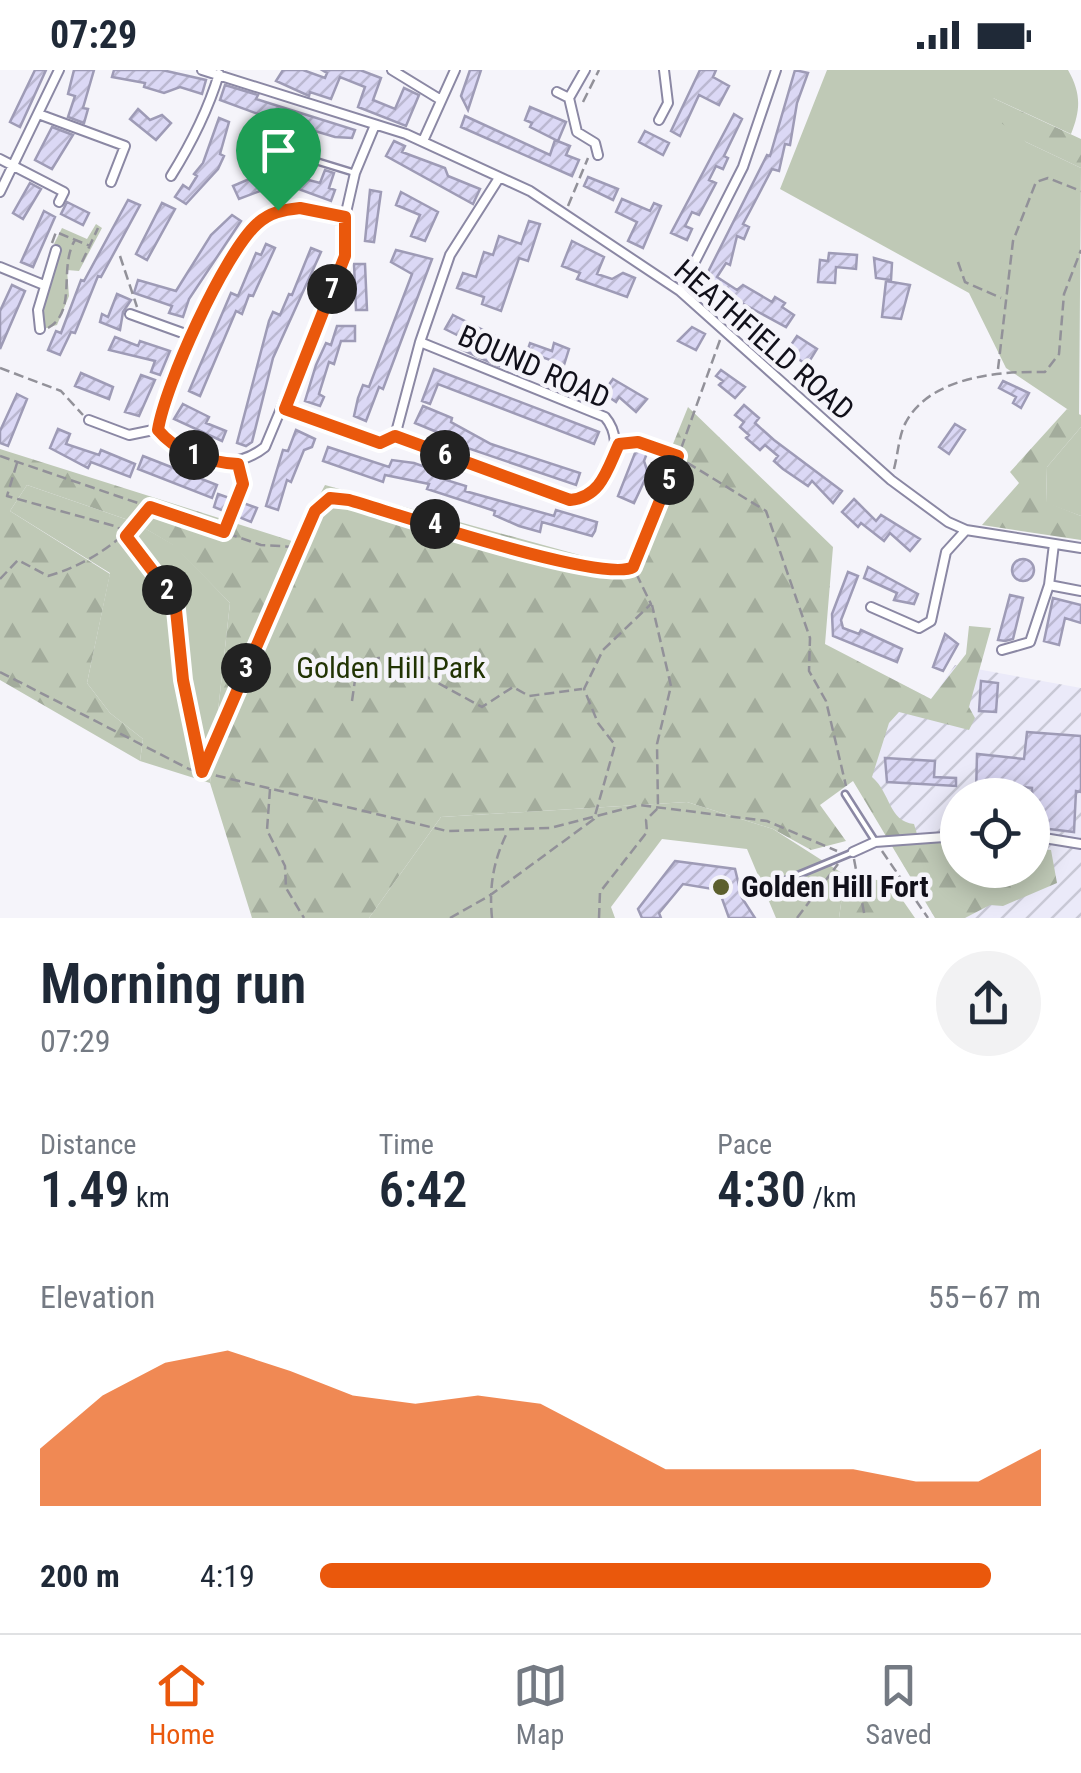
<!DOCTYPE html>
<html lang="en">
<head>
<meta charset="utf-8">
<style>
	body { margin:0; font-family:"Roboto Condensed",sans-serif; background:#f2f2f3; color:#1f2937; height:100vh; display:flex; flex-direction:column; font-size:38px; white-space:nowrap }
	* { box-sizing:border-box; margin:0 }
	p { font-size:32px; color:#747a83 }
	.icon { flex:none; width:55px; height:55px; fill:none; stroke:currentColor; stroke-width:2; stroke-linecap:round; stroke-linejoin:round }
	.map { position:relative; height:848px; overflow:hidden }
	.drawer { display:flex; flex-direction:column; background:#fff; flex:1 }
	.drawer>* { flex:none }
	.controls { position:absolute; left:940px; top:708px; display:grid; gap:20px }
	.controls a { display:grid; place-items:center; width:110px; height:110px; border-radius:50%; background:#fff; box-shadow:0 5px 25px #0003; font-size:50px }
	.pin { position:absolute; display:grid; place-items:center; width:85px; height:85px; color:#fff; margin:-102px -42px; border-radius:50% 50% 50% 0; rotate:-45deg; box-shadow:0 0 10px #0007 }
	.pin .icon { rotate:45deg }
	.km { position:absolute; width:50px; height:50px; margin:-25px; border-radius:50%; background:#222; color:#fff; font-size:28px; line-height:50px; text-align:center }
	.round { display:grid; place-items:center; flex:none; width:105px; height:105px; border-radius:52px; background:#f2f2f3 }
	.overview { display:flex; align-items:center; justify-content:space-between; height:170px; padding:0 40px }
	h1 { font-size:55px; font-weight:600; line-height:75px }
	.metrics { display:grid; grid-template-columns:repeat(3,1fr); gap:15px; height:170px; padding:10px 40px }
	.metrics div { display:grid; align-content:center }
	.metrics b { font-size:50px; font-weight:600 }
	.metrics small { font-size:28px; font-weight:400 }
	.metrics p { font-size:28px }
	.chart { height:280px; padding:20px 40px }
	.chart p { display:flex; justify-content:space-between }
	.chart svg { width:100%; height:180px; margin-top:10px; fill:#ea580c; opacity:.7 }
	ul { padding:0 40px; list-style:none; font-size:32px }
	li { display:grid; grid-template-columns:160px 120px 1fr; align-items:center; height:75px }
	li i { height:25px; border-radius:12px; background:#ea580c }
	.status { display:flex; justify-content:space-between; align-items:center; height:70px; padding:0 50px; background:#fff; direction:ltr }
	.status svg { height:28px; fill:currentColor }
	.dock { display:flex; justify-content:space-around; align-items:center; height:140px; border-top:2px solid #e0e1e3; background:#fff; font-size:28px; color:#747a83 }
	.dock a { display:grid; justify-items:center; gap:5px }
	.dock .on { color:#ea580c }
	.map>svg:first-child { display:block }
</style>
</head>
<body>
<div class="status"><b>07:29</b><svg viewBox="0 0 49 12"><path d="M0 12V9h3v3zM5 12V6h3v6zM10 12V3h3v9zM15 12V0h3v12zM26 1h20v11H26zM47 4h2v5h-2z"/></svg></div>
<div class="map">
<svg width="1081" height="848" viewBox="0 0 1081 848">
	<defs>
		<pattern id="industrial-furrows" width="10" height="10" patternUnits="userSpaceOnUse" patternTransform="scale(2.5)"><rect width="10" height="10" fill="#ebeaf9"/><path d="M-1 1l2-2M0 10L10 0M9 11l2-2" fill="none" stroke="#c8c8d5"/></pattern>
		<pattern id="forest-firs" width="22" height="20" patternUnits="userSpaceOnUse" patternTransform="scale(2.5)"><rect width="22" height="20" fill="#bfc9b6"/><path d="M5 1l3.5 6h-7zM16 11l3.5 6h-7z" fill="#a3ac9c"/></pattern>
		<pattern id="building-hatch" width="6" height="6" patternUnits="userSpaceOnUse" patternTransform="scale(2.5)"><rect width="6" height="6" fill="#dbd8f5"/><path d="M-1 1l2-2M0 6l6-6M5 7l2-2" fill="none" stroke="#bbb8d1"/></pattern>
	</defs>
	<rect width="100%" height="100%" fill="#f5f4fa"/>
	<path fill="url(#industrial-furrows)" fill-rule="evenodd" d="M955 595 1081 618V848H935L854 711 897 612 931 629ZM958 725H1032V800H958Z"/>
	<path fill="#bfc9b6" d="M827 0H1068C1081 23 1081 39 1071 64L993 28 1026 72 1081 98 1079 347 1006 298 969 223 780 119Z
		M96 154 102 158 79 201 67 200 69 226 57 255 43 259 42 244 60 177 54 174 62 158 87 169Z
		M1081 357V446L1046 433 1047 397Z
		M27 415 134 452 174 475 230 533 210 713 140 691 143 669 110 643 87 613 110 503 10 441Z
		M687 732 773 759 845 805 839 848H776L747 779 662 769 611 837 615 848H369L441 747Z"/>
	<path fill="url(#forest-firs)" d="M993 28 1081 69V98L1026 72 983 39Z
		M688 337 833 477 825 574 931 629 966 584 969 556 991 558 969 637 975 648 969 660 899 642 889 653 872 707C891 723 888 751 914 754L920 774 957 770 958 800H1032L1033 785 1042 779 1051 780 1057 813 1003 836 990 835 965 848H935L853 711 820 735 846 771 811 780 773 759 687 732 441 747 369 848H252L210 713 230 533 173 475 134 452 27 415 10 441 110 504 87 613 110 643 143 669 140 691 0 610V379L295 472 325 415 623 497Z
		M1067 339 1081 345V357L1047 397 1046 432 1081 446V470L982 455 1019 413 1010 402Z
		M845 805 890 812 915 848H839Z"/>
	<path fill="url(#building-hatch)" stroke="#9e9bb6" stroke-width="2.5" d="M35 0H46L20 57 10 52Z
		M74 0H94L83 38 88 39 84 53 68 47 75 26 68 24Z
		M114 0H162L206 10 202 24 180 17 164 23 144 17 145 13 112 7Z
		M283 0H303L325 8 327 3 322 0H360L381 8 373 30 395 39 404 18 419 25 406 56 358 37 365 17 340 7 331 29 310 22 309 26 276 11Z
		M470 0H481L468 40 461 26Z
		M700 0H716L713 7 729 16 719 35 699 25 680 66 671 61Z
		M795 0 808 3 797 33 790 75 785 74 779 101 772 99 750 141 743 154 749 157 744 169 737 166 730 195 726 193 717 207 737 220 743 215 772 232 775 227 785 233 782 237 794 245 786 257 703 212 767 85 770 86Z
		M225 15 258 25 256 29 355 60 352 68 335 67 258 44 220 30Z
		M530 37 566 52 558 71 530 57 532 53 525 50Z
		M138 39 150 50 162 45 171 53 156 70 130 49Z
		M734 44 742 49 724 86 728 88 723 99 716 96 709 110 716 113 699 145 692 142 685 156 692 159 687 170 671 163Z
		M465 46 550 85 555 70 570 76 566 85 579 90 572 106 461 57Z
		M219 48 229 52 220 84 224 86 218 99 186 134 175 127 183 115 189 119 197 106 194 104 203 93Z
		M52 57 73 65 52 99 35 90Z
		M645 61 669 73 663 85 639 72Z
		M394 71 405 76 402 82 445 98 448 106 480 119 473 134 386 86Z
		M266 82 275 85 269 100 243 91 246 83 263 89Z
		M293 91 302 94 297 107 320 113 325 100 334 103 329 118 335 120 331 131 285 114 257 115 260 121 239 129 233 116 270 100 290 99Z
		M588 107 618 119 613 130 584 116Z
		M30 113 41 119 23 149 13 143Z
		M370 120 381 122 374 172 365 171Z
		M401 122 438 142 425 171 411 166 420 145 396 135Z
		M622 129 650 141 654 133 661 136 643 178 628 171 637 152 616 142Z
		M128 130 140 135 101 207 98 206 75 263 71 262 60 285 48 280 56 261 61 263 81 210 84 211Z
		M67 132 89 143 83 155 61 144Z
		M162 133 175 139 147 190 136 184Z
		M44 141 55 147 33 197 21 192Z
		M232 145 241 151 189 229 183 247 169 243 172 236 134 223 138 210 176 221 211 165Z
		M529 151 540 154 528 191 519 188 501 241 482 234 484 227 457 218 463 203 476 207 484 182 493 185 499 166 521 174Z
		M572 171 604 187 597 204 612 209 623 203 635 208 627 227 577 209 580 203 562 196Z
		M266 174 275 178 253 226 249 225 242 244 236 241 200 326 189 321 231 223 238 226 256 183 261 185Z
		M311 178 321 182 273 288 252 372 246 376 237 373 269 251 273 242 280 245 289 224 292 225Z
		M396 180 432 189 383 319 379 317 366 351 354 346 358 328 363 315 369 317 412 204 391 192Z
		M829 183 857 185 856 199 836 197 835 213 818 212 820 190 828 191Z
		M874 188 892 193 891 210 876 208Z
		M354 194H365L367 240H356Z
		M886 211 910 215 901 249 882 247Z
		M12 215 25 221 0 279V241Z
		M117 224 131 230 123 242 120 260 100 252 102 244 108 247Z
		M453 245 527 282 530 273 552 281 554 273 569 279 564 295 542 287 539 295 517 287 514 293 502 289 499 296 478 287 459 278 463 268 445 259Z
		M337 256H355V271H341L334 294 329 292 319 324 324 327 320 336 305 331 316 295 326 273 331 275Z
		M692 257 705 264 696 280 678 271Z
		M797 266 817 279 807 295 787 281Z
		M115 267 138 276 140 271 170 281 160 305 151 302 155 291 109 280Z
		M434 299 599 362 594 374 438 314 430 334 422 331Z
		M721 300 745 317 735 328 719 315 723 311 716 306Z
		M81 303 113 317 109 329 75 316Z
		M141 305 155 310 139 346 125 342Z
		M613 309 647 329 636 342 619 327 616 332 603 323Z
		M1003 311 1029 323 1021 338 1013 333 1016 327 999 318Z
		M17 324 27 329 8 376 0 373V361Z
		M183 334 209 347 206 353 226 361 222 371 174 349Z
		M744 335 759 348 755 353 774 370 842 421 833 433 812 411 808 416 783 399 774 391 778 386 765 375 760 380 746 368 749 365 740 357 744 352 735 345Z
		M423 336 452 348 451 352 491 374 580 403 576 415 447 371 449 367 415 353Z
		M955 354 965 360 949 384 939 377Z
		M58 359 70 364 66 374 99 385 101 380 135 394 130 407 91 392 88 398 50 378Z
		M296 360 315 369 312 377 304 380 291 412 287 410 278 440 266 436 283 380 288 381Z
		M328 377 389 397 392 390 414 393 448 405 446 410 466 416 465 421 554 446 556 440 597 452 595 461 592 466 542 452 540 462 519 456 494 445 495 441 427 419 429 414 385 405 383 412 323 391Z
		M637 378 647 383 644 391 648 403 634 433 618 426Z
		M143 386 217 415 212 428 138 399Z
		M218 424 257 438 251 452 214 437Z
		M854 429 876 451 881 445 920 469 910 481 890 463 884 471 861 453 858 457 842 442Z
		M1012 500a11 11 0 1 1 22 0a11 11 0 1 1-22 0Z
		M868 497 918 524 914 534 894 530 897 523 864 508Z
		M848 502 858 506 841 550 843 558 859 564 861 560 902 579 897 592 833 566 832 544Z
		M1010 525 1023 528 1013 569 1005 571 998 570Z
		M1053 528 1081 535V553L1065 548 1059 575 1044 571Z
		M945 564 958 574 943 601 933 597Z
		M981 611 998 613 996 642 979 641Z
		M1027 662 1081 666V722L1076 721 1074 762 1032 757V718L998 715 997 725H976L977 684 1024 689Z
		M885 688 935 691 934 707 956 708V716L887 712Z
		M675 791 735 799 742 828 755 848H729L719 820 683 814 659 843 661 848H642L638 839Z"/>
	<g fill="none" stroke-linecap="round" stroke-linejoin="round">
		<defs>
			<path id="service" d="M254 78 267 76 355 103
				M845 724 875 771
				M781 812 851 783
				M747 825 759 821"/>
			<path id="minor" d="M202 0 406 64 530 121 680 221 891 410 948 452 966 460 1081 478
				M392 0 441 30
				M557 22 569 28 577 62 595 73 598 85
				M569 28 585 0
				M41 45 125 76 111 112
				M659 50 668 33 664 0
				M423 71 455 0
				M0 89 64 122 59 132
				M171 106C191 74 208 40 219 4
				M0 122 59 0
				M0 197 44 215
				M680 221 743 97 776 0
				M130 244 191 266C208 233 245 147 282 139 303 135 325 143 345 147
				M40 259 38 240 56 180
				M285 339 380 373 395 366 571 431C607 426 629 375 605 347L420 272
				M89 350 129 365 158 359 191 266
				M158 359C185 392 231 404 265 377L345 186V147L355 103 375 55
				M395 366 420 272 450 185 499 108
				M1049 515 1081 521
				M871 537 919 558 931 551 946 482 966 460
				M1002 580 1030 572 1049 515 1054 474
				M1032 766 1081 774
				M853 782 875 772 958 766"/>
		</defs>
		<use href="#service" stroke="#8b88a4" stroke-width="9"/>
		<use href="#minor" stroke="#8b88a4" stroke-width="12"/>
		<path stroke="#929199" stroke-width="2.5" stroke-dasharray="10 5" stroke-linecap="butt" d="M583 32 599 0
			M568 136 588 88
			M52 173 56 162 90 176
			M120 186 137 237
			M82 192 98 158
			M958 192 965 212 1001 228
			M48 258C78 241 58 198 75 170
			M720 270 678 387 766 441 810 568 809 601 826 631 846 716
			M0 298 61 321 83 345
			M998 299 1013 171 1036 112 1048 108 1081 121
			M0 386 261 475 296 477
			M17 393 7 426 118 457 175 530 183 610 201 699
			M894 399C898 384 899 364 906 352 931 306 1001 301 1045 302L1059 284 1064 224 1081 180
			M224 462 243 414 239 400
			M0 509 18 490 48 506C90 494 122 470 150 438
			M0 602 189 699 447 761 550 758 639 735 767 751 837 781
			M352 631 355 610 378 588 394 589 482 637 513 617 529 626 582 619
			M202 701C220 658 300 443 330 428L578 495 614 502 632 498
			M270 719 267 760 285 796 286 818 304 848
			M882 781 928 848
			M854 789 865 848
			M450 848 489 826 594 749 615 675 598 653 584 619 603 580 651 534 633 497 678 387 639 372 625 374
			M492 848C489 818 493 791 507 763
			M599 848 600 822 647 762 646 750 658 738 657 674 671 616 652 535
			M797 848 838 794"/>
		<use href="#service" stroke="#fff" stroke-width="4"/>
		<use href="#minor" stroke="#fff" stroke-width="8"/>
	</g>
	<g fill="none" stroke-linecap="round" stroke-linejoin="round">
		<defs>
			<path id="route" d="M300 138 345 147V186L285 339 380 373 395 366 570 430C601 427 607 400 619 374L638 372 678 386 633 497C604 514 394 443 349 430L330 428 315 441 202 702 183 610 175 530 126 466 150 437 224 462 243 414 238 394C207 392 178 384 158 360 165 315 224 184 257 154 270 142 283 140 300 138Z"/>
		</defs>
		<use href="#route" stroke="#fff" stroke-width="20"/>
		<use href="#route" stroke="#ea580c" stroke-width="12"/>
	</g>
	<circle fill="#5c5f2d" stroke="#f5f4fa" stroke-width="4" cx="721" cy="817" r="10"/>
	<g text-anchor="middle" stroke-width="9" stroke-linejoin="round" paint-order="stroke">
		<g font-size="30" fill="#11101a" stroke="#f5f4fa">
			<text transform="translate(764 270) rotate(41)" y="10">HEATHFIELD ROAD</text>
			<text transform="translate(534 297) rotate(24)" y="10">BOUND ROAD</text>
		</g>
		<g font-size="30" fill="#223404" stroke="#f5f4fa">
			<text x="391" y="608">Golden Hill Park</text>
		</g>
		<g font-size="30" font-weight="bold" fill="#11101a" stroke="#f5f4fa" text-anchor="start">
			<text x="741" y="827">Golden Hill Fort</text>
		</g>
	</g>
</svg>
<div class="controls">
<a><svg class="icon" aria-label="locate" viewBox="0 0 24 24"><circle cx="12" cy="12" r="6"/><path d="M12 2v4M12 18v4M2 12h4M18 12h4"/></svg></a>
</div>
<div class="pin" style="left:278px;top:140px;background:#1e9e55"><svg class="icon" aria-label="arrive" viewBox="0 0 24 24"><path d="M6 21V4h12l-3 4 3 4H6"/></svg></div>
<b class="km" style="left:194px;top:385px">1</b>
<b class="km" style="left:167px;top:520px">2</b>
<b class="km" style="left:246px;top:598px">3</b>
<b class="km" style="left:435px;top:454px">4</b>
<b class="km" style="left:669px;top:410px">5</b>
<b class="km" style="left:445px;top:385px">6</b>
<b class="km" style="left:332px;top:219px">7</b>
</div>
<section class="drawer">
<div class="overview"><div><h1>Morning run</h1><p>07:29</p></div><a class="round"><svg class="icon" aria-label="share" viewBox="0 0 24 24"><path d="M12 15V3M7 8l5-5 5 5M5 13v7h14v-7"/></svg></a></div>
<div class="metrics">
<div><p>Distance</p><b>1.49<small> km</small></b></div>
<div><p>Time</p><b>6:42</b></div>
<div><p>Pace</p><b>4:30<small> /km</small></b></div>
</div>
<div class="chart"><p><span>Elevation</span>55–67 m</p>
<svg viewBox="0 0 160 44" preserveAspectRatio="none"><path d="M0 44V30L10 17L20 9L30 6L40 11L50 17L60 19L70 17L80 19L90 27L100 35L110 35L120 35L130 35L140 38L150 38L160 30V44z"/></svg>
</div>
<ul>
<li><b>200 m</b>4:19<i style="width:93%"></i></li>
</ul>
</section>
<nav class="dock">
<a class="on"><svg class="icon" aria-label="home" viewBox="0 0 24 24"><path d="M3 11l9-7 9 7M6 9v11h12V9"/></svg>Home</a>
<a><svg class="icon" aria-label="map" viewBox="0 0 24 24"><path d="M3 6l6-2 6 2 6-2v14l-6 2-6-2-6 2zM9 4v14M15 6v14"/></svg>Map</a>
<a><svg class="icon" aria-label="saved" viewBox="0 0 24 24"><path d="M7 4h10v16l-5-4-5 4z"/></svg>Saved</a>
</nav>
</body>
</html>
